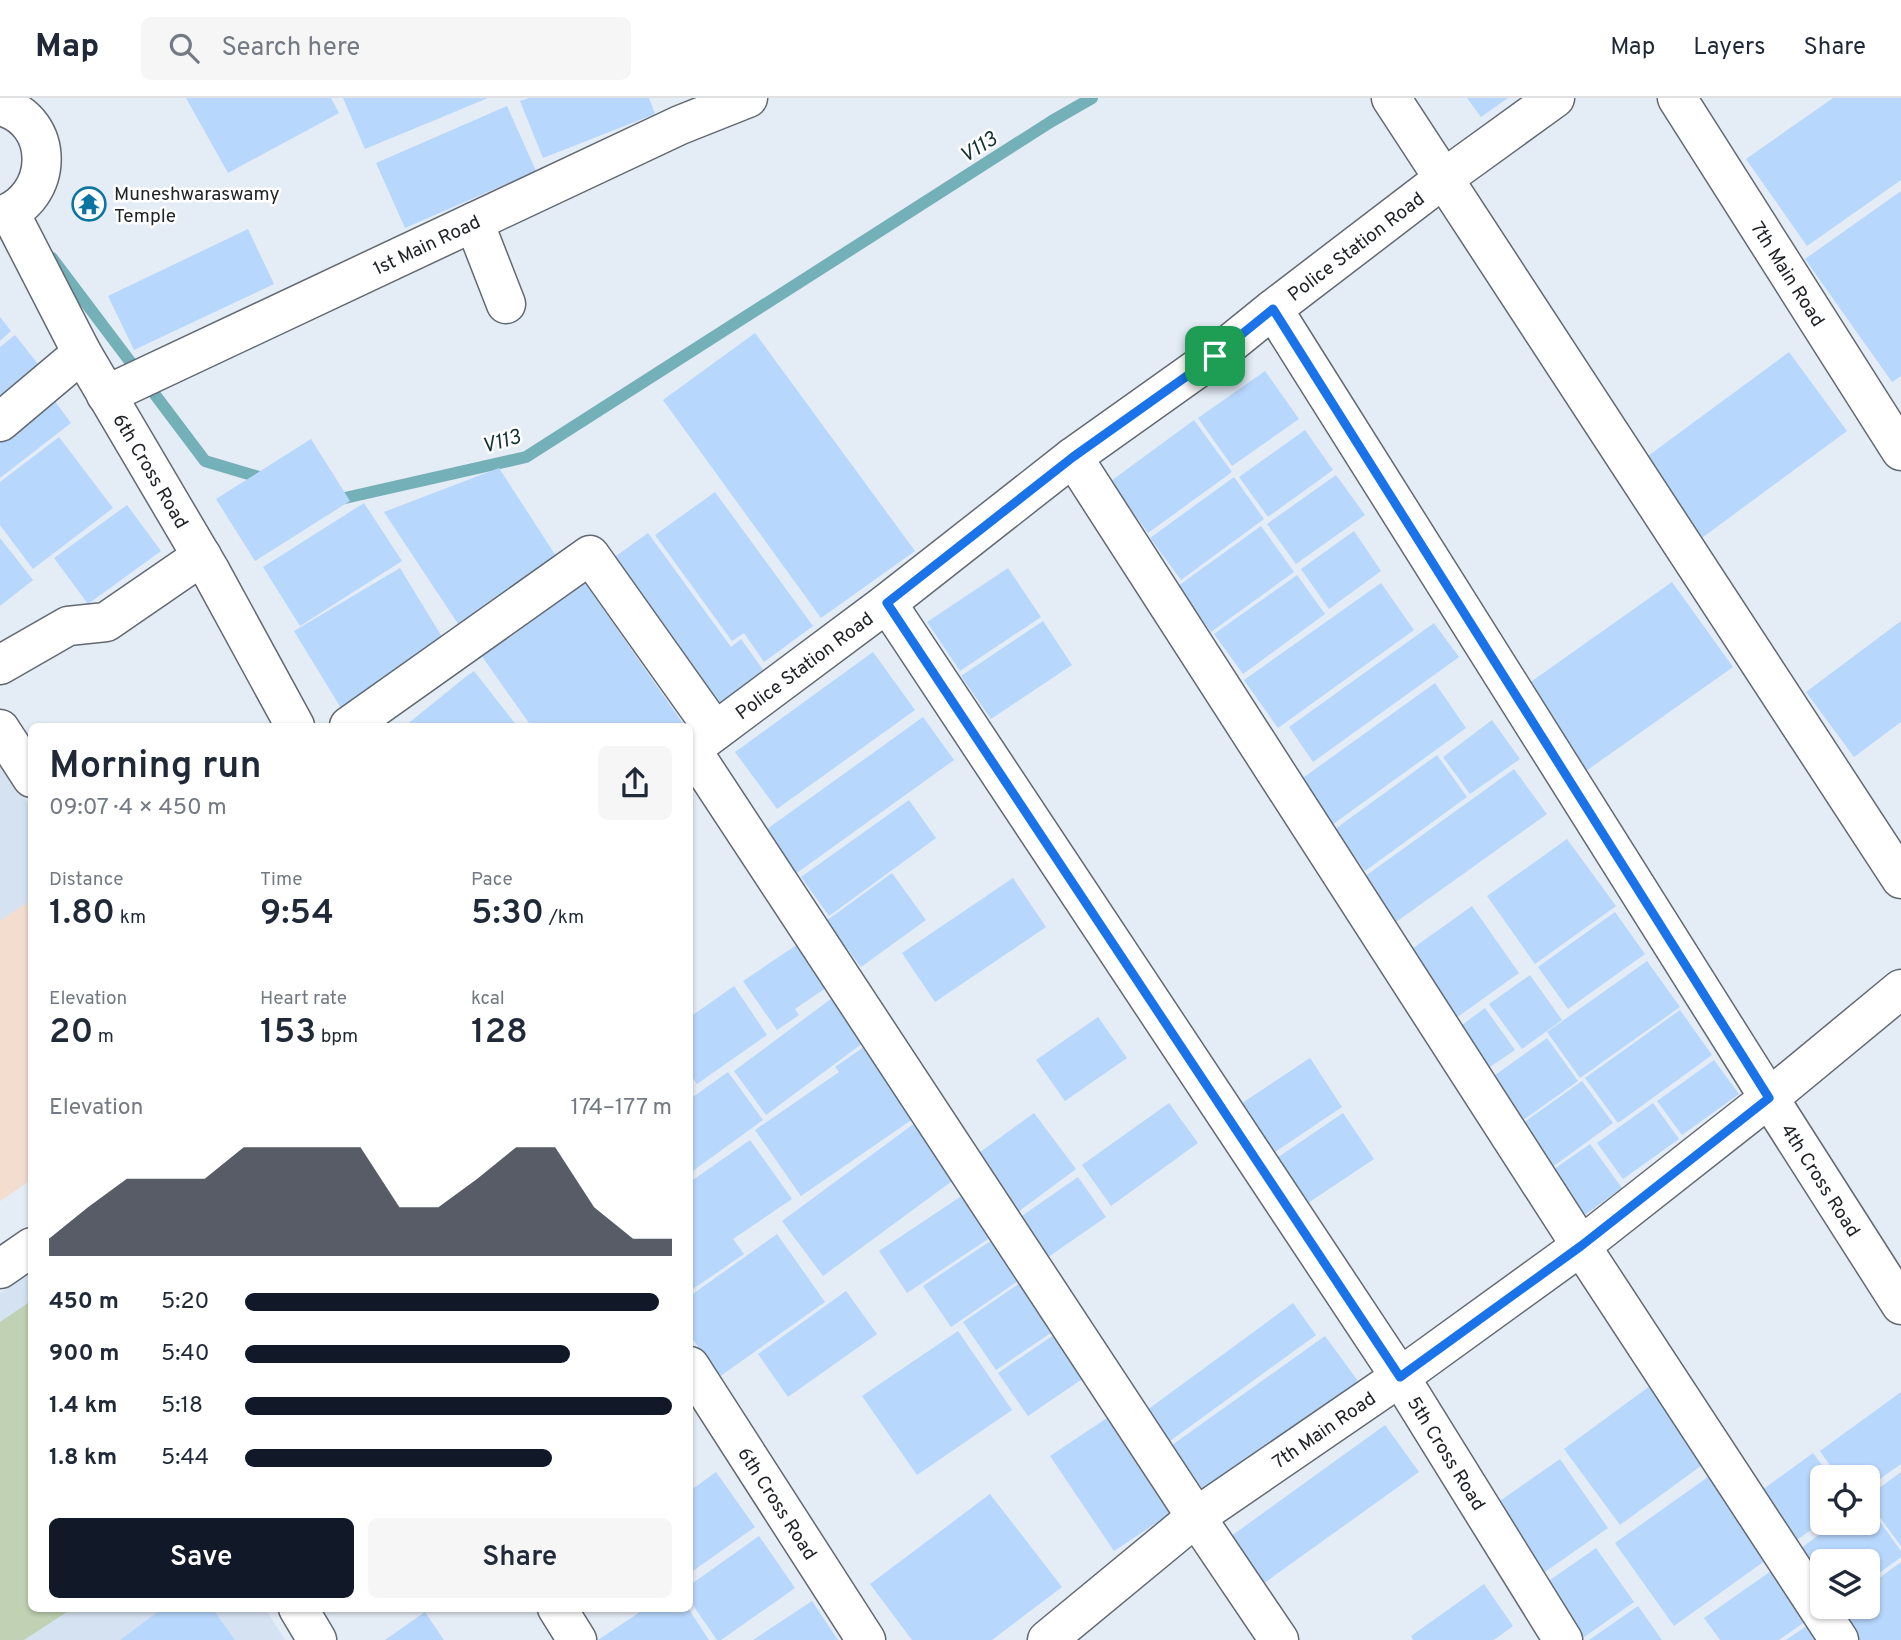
<!DOCTYPE html>
<html lang="en">
<head>
<meta charset="utf-8">
<style>
	body { margin:0; font-family:Overpass,sans-serif; background:#f6f6f7; color:#1f2937; height:100vh; display:flex; flex-direction:column; font-size:26px; white-space:nowrap }
	* { box-sizing:border-box; margin:0 }
	p { font-size:23px; color:#747a83 }
	.icon { flex:none; width:38px; height:38px; fill:none; stroke:currentColor; stroke-width:2; stroke-linecap:round; stroke-linejoin:round }
	.map { position:relative; flex:1; overflow:hidden }
	.side { position:absolute; left:28px; top:625px; width:665px; height:889px; display:flex; flex-direction:column; background:#fff; border-radius:10px; box-shadow:0 2px 5px #0004 }
	.side>* { flex:none }
	.controls { position:absolute; left:1810px; top:1367px; display:grid; gap:14px }
	.controls a { display:grid; place-items:center; width:70px; height:70px; border-radius:10px; background:#fff; box-shadow:0 2px 5px #0004; font-size:35px }
	.pin { position:absolute; display:grid; place-items:center; width:60px; height:60px; color:#fff; margin:-30px; border-radius:14px; box-shadow:0 4px 10px #0006 }
	.round { display:grid; place-items:center; flex:none; width:74px; height:74px; border-radius:10px; background:#f6f6f7 }
	.overview { display:flex; align-items:center; justify-content:space-between; height:119px; padding:0 21px }
	h1 { font-size:38px; font-weight:600; line-height:52px }
	.figures { display:grid; grid-template-columns:repeat(3,1fr); gap:10px; height:119px; padding:7px 21px }
	.figures div { display:grid; align-content:center }
	.figures b { font-size:35px; font-weight:600 }
	.figures small { font-size:19px; font-weight:400 }
	.figures p { font-size:19px }
	.chart { height:196px; padding:14px 21px }
	.chart p { display:flex; justify-content:space-between }
	.chart svg { width:100%; height:126px; margin-top:7px; fill:#111827; opacity:.7 }
	.button { display:flex; gap:14px; margin-top:auto; padding:14px 21px }
	.button a { flex:1; height:80px; border-radius:10px; background:#111827; color:#fff; font-size:28px; font-weight:600; line-height:80px; text-align:center }
	.button a+a { background:#f6f6f7; color:#1f2937 }
	ul { padding:0 21px; list-style:none; font-size:23px }
	li { display:grid; grid-template-columns:112px 84px 1fr; align-items:center; height:52px }
	li i { height:18px; border-radius:9px; background:#111827 }
	header { display:flex; align-items:center; gap:42px; box-sizing:border-box; height:98px; padding:0 35px; background:#fff; border-bottom:2px solid #e0e1e3 }
	header strong { font-size:33px }
	nav { display:flex; gap:38px; margin-inline-start:auto; font-size:24px }
	.search { width:490px; height:63px; background:#f6f6f7; display:flex; align-items:center; gap:18px; box-sizing:border-box; padding:0 24px; border-radius:10px; color:#747a83; font-size:26px }
	.map>svg:first-child { display:block }
</style>
</head>
<body>
<header>
<strong>Map</strong>
<div class="search"><svg class="icon" aria-label="search" viewBox="0 0 24 24"><circle cx="10" cy="10" r="6"/><path d="M15 15l6 6"/></svg>Search here</div>
<nav><a>Map</a><a>Layers</a><a>Share</a></nav>
</header>
<div class="map">
<svg width="1901" height="1542" viewBox="0 0 1901 1542">
	<rect width="100%" height="100%" fill="#e4ecf6"/>
	<path fill="#d5e2f2" d="M0 664 32 712 31 802 0 823Z
		M31 1175 32 1510H265L285 1542H0V1195Z"/>
	<path fill="#f2ddcf" d="M31 802V1082L0 1103V823Z"/>
	<path fill="#c0d2b3" d="M28 1205 32 1210V1510H73L24 1542H0V1224Z"/>
	<g fill="none" stroke-linecap="round" stroke-linejoin="round">
		<path stroke="#74b0b7" stroke-width="12" d="M52 160 205 363 269 382
			M334 401 336 402 526 359 1052 23 1092 0"/>
	</g>
	<path fill="#b8d7fd" d="M186 0H331L339 15 228 75Z
		M343 0H488L365 51Z
		M529 0H649L655 16 543 60 520 3Z
		M1467 0H1508L1481 19Z
		M1833 0H1901V82L1807 148 1746 61Z
		M507 8 536 73 405 130 376 65Z
		M1901 93V278L1892 284 1805 161Z
		M248 131 274 186 134 252 108 198Z
		M0 219 11 233 0 243Z
		M755 235 915 453 821 520 663 302Z
		M15 237 46 276 0 307V249Z
		M1789 254 1847 333 1695 445 1637 366Z
		M1265 273 1299 321 1232 368 1198 320Z
		M49 295 71 325 0 380V332Z
		M1194 322 1232 374 1148 435 1111 383Z
		M1305 332 1333 372 1268 419 1239 379Z
		M59 339 113 410 33 471 0 427V384Z
		M311 341 350 403 255 463 216 401Z
		M499 370 565 472 466 538 384 414Z
		M1336 377 1365 417 1296 466 1267 426Z
		M1234 379 1264 421 1181 482 1150 440Z
		M715 394 813 528 764 564 744 535 732 543 655 437Z
		M364 405 402 463 300 528 263 469Z
		M127 407 161 453 88 506 54 460Z
		M1261 428 1294 474 1211 534 1178 488Z
		M1354 433 1381 473 1329 511 1301 471Z
		M648 435 731 549 741 541 764 573 708 614 602 468Z
		M0 440 33 482 0 508Z
		M400 470 450 552 344 615 294 533Z
		M1008 470 1041 519 960 573 927 524Z
		M1297 477 1325 516 1243 576 1214 536Z
		M1672 484 1733 569 1586 673 1525 588Z
		M585 485 684 627 683 628H531L481 557Z
		M1381 485 1414 532 1278 630 1244 582Z
		M1043 523 1072 567 991 621 961 578Z
		M1901 523V624L1854 659 1806 594Z
		M1434 525 1459 559 1313 664 1289 629Z
		M873 554 915 612 777 711 735 654Z
		M474 573 517 628H405L468 577Z
		M1435 585 1466 630 1332 727 1300 682Z
		M923 619 954 662 794 777 763 734Z
		M1492 622 1520 661 1470 696 1443 659Z
		M1437 657 1467 699 1365 773 1335 731Z
		M1514 671 1547 716 1396 824 1364 779Z
		M909 702 936 740 829 818 801 779Z
		M1567 741 1616 808 1535 866 1487 798Z
		M892 775 926 822 861 869 826 823Z
		M1013 780 1046 829 935 904 902 855Z
		M1472 808 1519 875 1456 920 1409 853Z
		M1615 814 1645 856 1568 911 1538 869Z
		M807 840 836 883 795 911 799 917 777 932 743 883Z
		M1647 863 1680 909 1580 980 1547 934Z
		M1530 877 1562 922 1522 951 1489 906Z
		M734 888 767 937 697 986 690 976V919Z
		M843 892 875 936 766 1017 734 973Z
		M1485 910 1515 952 1484 973 1455 932Z
		M1680 912 1712 957 1618 1025 1585 980Z
		M1098 919 1127 960 1065 1003 1036 962Z
		M1547 940 1578 983 1519 1025 1488 982Z
		M874 942 923 1014 801 1098 755 1032 839 974 835 969Z
		M1310 960 1342 1009 1272 1056 1239 1007Z
		M1714 962 1739 996 1682 1037 1657 1003Z
		M728 974 763 1022 690 1075V1001Z
		M1582 983 1613 1025 1551 1070 1520 1027Z
		M1169 1005 1198 1045 1111 1108 1082 1067Z
		M1653 1005 1679 1041 1623 1081 1597 1045Z
		M1034 1015 1076 1071 1014 1117 972 1060Z
		M1343 1015 1374 1061 1302 1109 1271 1064Z
		M923 1019 963 1075 823 1178 782 1123Z
		M750 1042 792 1101 733 1141 744 1156 690 1193V1084Z
		M1590 1046 1622 1090 1582 1119 1550 1074Z
		M1078 1079 1106 1119 1044 1162 1016 1122Z
		M966 1095 994 1137 907 1195 879 1153Z
		M777 1136 825 1204 719 1279 690 1237V1198Z
		M1001 1136 1028 1176 951 1229 923 1188Z
		M1030 1178 1063 1227 996 1272 963 1224Z
		M846 1193 877 1236 788 1299 758 1256Z
		M1293 1205 1316 1237 1170 1343 1147 1312Z
		M1061 1232 1091 1275 1028 1318 998 1275Z
		M958 1233 1012 1312 917 1377 862 1298Z
		M1325 1238 1358 1283 1204 1393 1172 1347Z
		M1654 1285 1709 1362 1620 1427 1564 1351Z
		M1901 1294V1366L1867 1390V1379H1838L1820 1353Z
		M1116 1314 1180 1409 1114 1453 1050 1358Z
		M1385 1327 1419 1374 1260 1488 1227 1441Z
		M1813 1355 1831 1379H1822V1424L1787 1449 1751 1400Z
		M1560 1361 1608 1430 1539 1478 1491 1409Z
		M716 1374 755 1429 690 1475V1393Z
		M1715 1374 1773 1457 1674 1528 1615 1445Z
		M1901 1374V1448L1867 1402V1399Z
		M990 1396 1062 1489 992 1542H912L870 1486Z
		M1867 1406 1901 1453V1459L1867 1484V1463H1822V1506L1788 1460 1836 1424H1867Z
		M759 1438 795 1490 721 1542H717L690 1503V1487Z
		M1596 1450 1634 1504 1580 1542 1540 1489Z
		M1901 1464V1542H1843L1826 1519 1841 1508H1867V1489Z
		M1771 1473 1806 1523 1779 1542H1720L1704 1520Z
		M1484 1486 1513 1528 1494 1542H1413L1411 1538Z
		M812 1503 838 1542H753Z
		M1638 1508 1662 1542H1589Z
		M163 1510H212L235 1542H120Z
		M646 1510H688L709 1542H598Z
		M425 1514 444 1542H385Z
		M1811 1525 1823 1542H1786Z"/>
	<g fill="none" stroke-linecap="round" stroke-linejoin="round">
		<defs>
			<g id="street">
				<path d="M1391 0 1901 781"/>
				<path d="M474 124 506 206"/>
				<path id="s1" d="M1273 211 1769 1000 1901 1207"/>
				<path id="s2" d="M106 297 680 27 748 0"/>
				<path d="M0 324 82 255"/>
				<path d="M1073 359 1581 1148 1839 1542"/>
				<path id="s3" d="M887 505 1400 1279 1563 1542"/>
				<path d="M0 567 68 528 106 524 202 458"/>
				<path d="M349 628 590 457 715 633"/>
				<path d="M0 631 32 680"/>
				<path d="M691 651 1196 1419 1279 1542"/>
				<path id="s4" d="M690 652 887 505 1073 359 1215 258 1273 211 1443 81 1555 0"/>
				<path d="M0 1171 32 1149"/>
				<path d="M298 1510 317 1542"/>
				<path d="M557 1510 577 1542"/>
			</g>
			<g id="secondary">
				<path id="s5" d="M1677 0 1901 353"/>
				<path d="M0 8C56 22 55 100 0 118"/>
				<path id="s6" d="M10 115 82 255 211 474 295 628"/>
				<path id="s7" d="M690 1268 866 1542"/>
				<path id="s8" d="M1047 1542 1196 1419 1400 1279 1581 1148 1769 1000 1901 891"/>
			</g>
		</defs>
		<use href="#street" stroke="#626971" stroke-width="41"/>
		<use href="#secondary" stroke="#626971" stroke-width="41"/>
		<use href="#street" stroke="#fff" stroke-width="38"/>
		<use href="#secondary" stroke="#fff" stroke-width="38"/>
	</g>
	<g fill="none" stroke-linecap="round" stroke-linejoin="round">
		<defs>
			<path id="route" d="M1273 211 1769 1000 1581 1148 1400 1279 887 505 1073 359 1215 258Z"/>
		</defs>
		<use href="#route" stroke="#fff" stroke-width="14"/>
		<use href="#route" stroke="#1a73e8" stroke-width="9"/>
	</g>
	<defs>
		<symbol id="temple-ring" viewBox="-11 -11 22 22"><circle r="9.5" fill="#fff" stroke="#0a75a0" stroke-width="1.5"/><path d="M0-6L5-2H3V0L6.5 2.5H4V6H1.5V3h-3V6H-4V2.5H-6.5L-3 0V-2H-5Z" fill="#0a75a0"/></symbol>
	</defs>
	<g fill-rule="evenodd">
		<use href="#temple-ring" x="70" y="87" width="38" height="38"/>
	</g>
	<g text-anchor="middle" stroke-width="5" stroke-linejoin="round" paint-order="stroke">
		<g font-size="19" fill="#202327" stroke="#fff" text-anchor="start">
			<text x="114" y="102">Muneshwaraswamy<tspan x="114" dy="22">Temple</tspan></text>
		</g>
		<g font-size="19" fill="#202327" stroke="#fff">
			<text dy="7" stroke="none"><textPath href="#s2" startOffset="354">1st Main Road</textPath></text>
			<text dy="7" stroke="none"><textPath href="#s4" startOffset="835">Police Station Road</textPath></text>
			<text dy="7" stroke="none"><textPath href="#s5" startOffset="208">7th Main Road</textPath></text>
			<text dy="7" stroke="none"><textPath href="#s6" startOffset="294">6th Cross Road</textPath></text>
			<text dy="7" stroke="none"><textPath href="#s4" startOffset="142">Police Station Road</textPath></text>
			<text dy="7" stroke="none"><textPath href="#s1" startOffset="1029">4th Cross Road</textPath></text>
			<text dy="7" stroke="none"><textPath href="#s8" startOffset="348">7th Main Road</textPath></text>
			<text dy="7" stroke="none"><textPath href="#s3" startOffset="1018">5th Cross Road</textPath></text>
			<text dy="7" stroke="none"><textPath href="#s7" startOffset="163">6th Cross Road</textPath></text>
		</g>
		<g font-size="21" font-style="italic" fill="#123134" stroke="#fff">
			<text transform="translate(978 49) rotate(-32)" y="7">V113</text>
			<text transform="translate(501 343) rotate(-16)" y="7">V113</text>
		</g>
	</g>
</svg>
<div class="controls">
<a><svg class="icon" aria-label="locate" viewBox="0 0 24 24"><circle cx="12" cy="12" r="6"/><path d="M12 2v4M12 18v4M2 12h4M18 12h4"/></svg></a>
<a><svg class="icon" aria-label="layers" viewBox="0 0 24 24"><path d="M12 4l9 5-9 5-9-5zM3 14l9 5 9-5"/></svg></a>
</div>
<div class="pin" style="left:1215px;top:258px;background:#1e9e55"><svg class="icon" aria-label="arrive" viewBox="0 0 24 24"><path d="M6 21V4h12l-3 4 3 4H6"/></svg></div>
<section class="side">
<div class="overview"><div><h1>Morning run</h1><p>09:07 · 4 × 450 m</p></div><a class="round"><svg class="icon" aria-label="share" viewBox="0 0 24 24"><path d="M12 15V3M7 8l5-5 5 5M5 13v7h14v-7"/></svg></a></div>
<div class="figures">
<div><p>Distance</p><b>1.80<small> km</small></b></div>
<div><p>Time</p><b>9:54</b></div>
<div><p>Pace</p><b>5:30<small> /km</small></b></div>
</div>
<div class="figures">
<div><p>Elevation</p><b>20<small> m</small></b></div>
<div><p>Heart rate</p><b>153<small> bpm</small></b></div>
<div><p>kcal</p><b>128</b></div>
</div>
<div class="chart"><p><span>Elevation</span>174–177 m</p>
<svg viewBox="0 0 160 44" preserveAspectRatio="none"><path d="M0 44V38L10 27L20 17L30 17L40 17L50 6L60 6L70 6L80 6L90 27L100 27L110 17L120 6L130 6L140 27L150 38L160 38V44z"/></svg>
</div>
<ul>
<li><b>450 m</b>5:20<i style="width:97%"></i></li>
<li><b>900 m</b>5:40<i style="width:76%"></i></li>
<li><b>1.4 km</b>5:18<i style="width:100%"></i></li>
<li><b>1.8 km</b>5:44<i style="width:72%"></i></li>
</ul>
<div class="button"><a>Save</a><a>Share</a></div>
</section>
</div>
</body>
</html>
